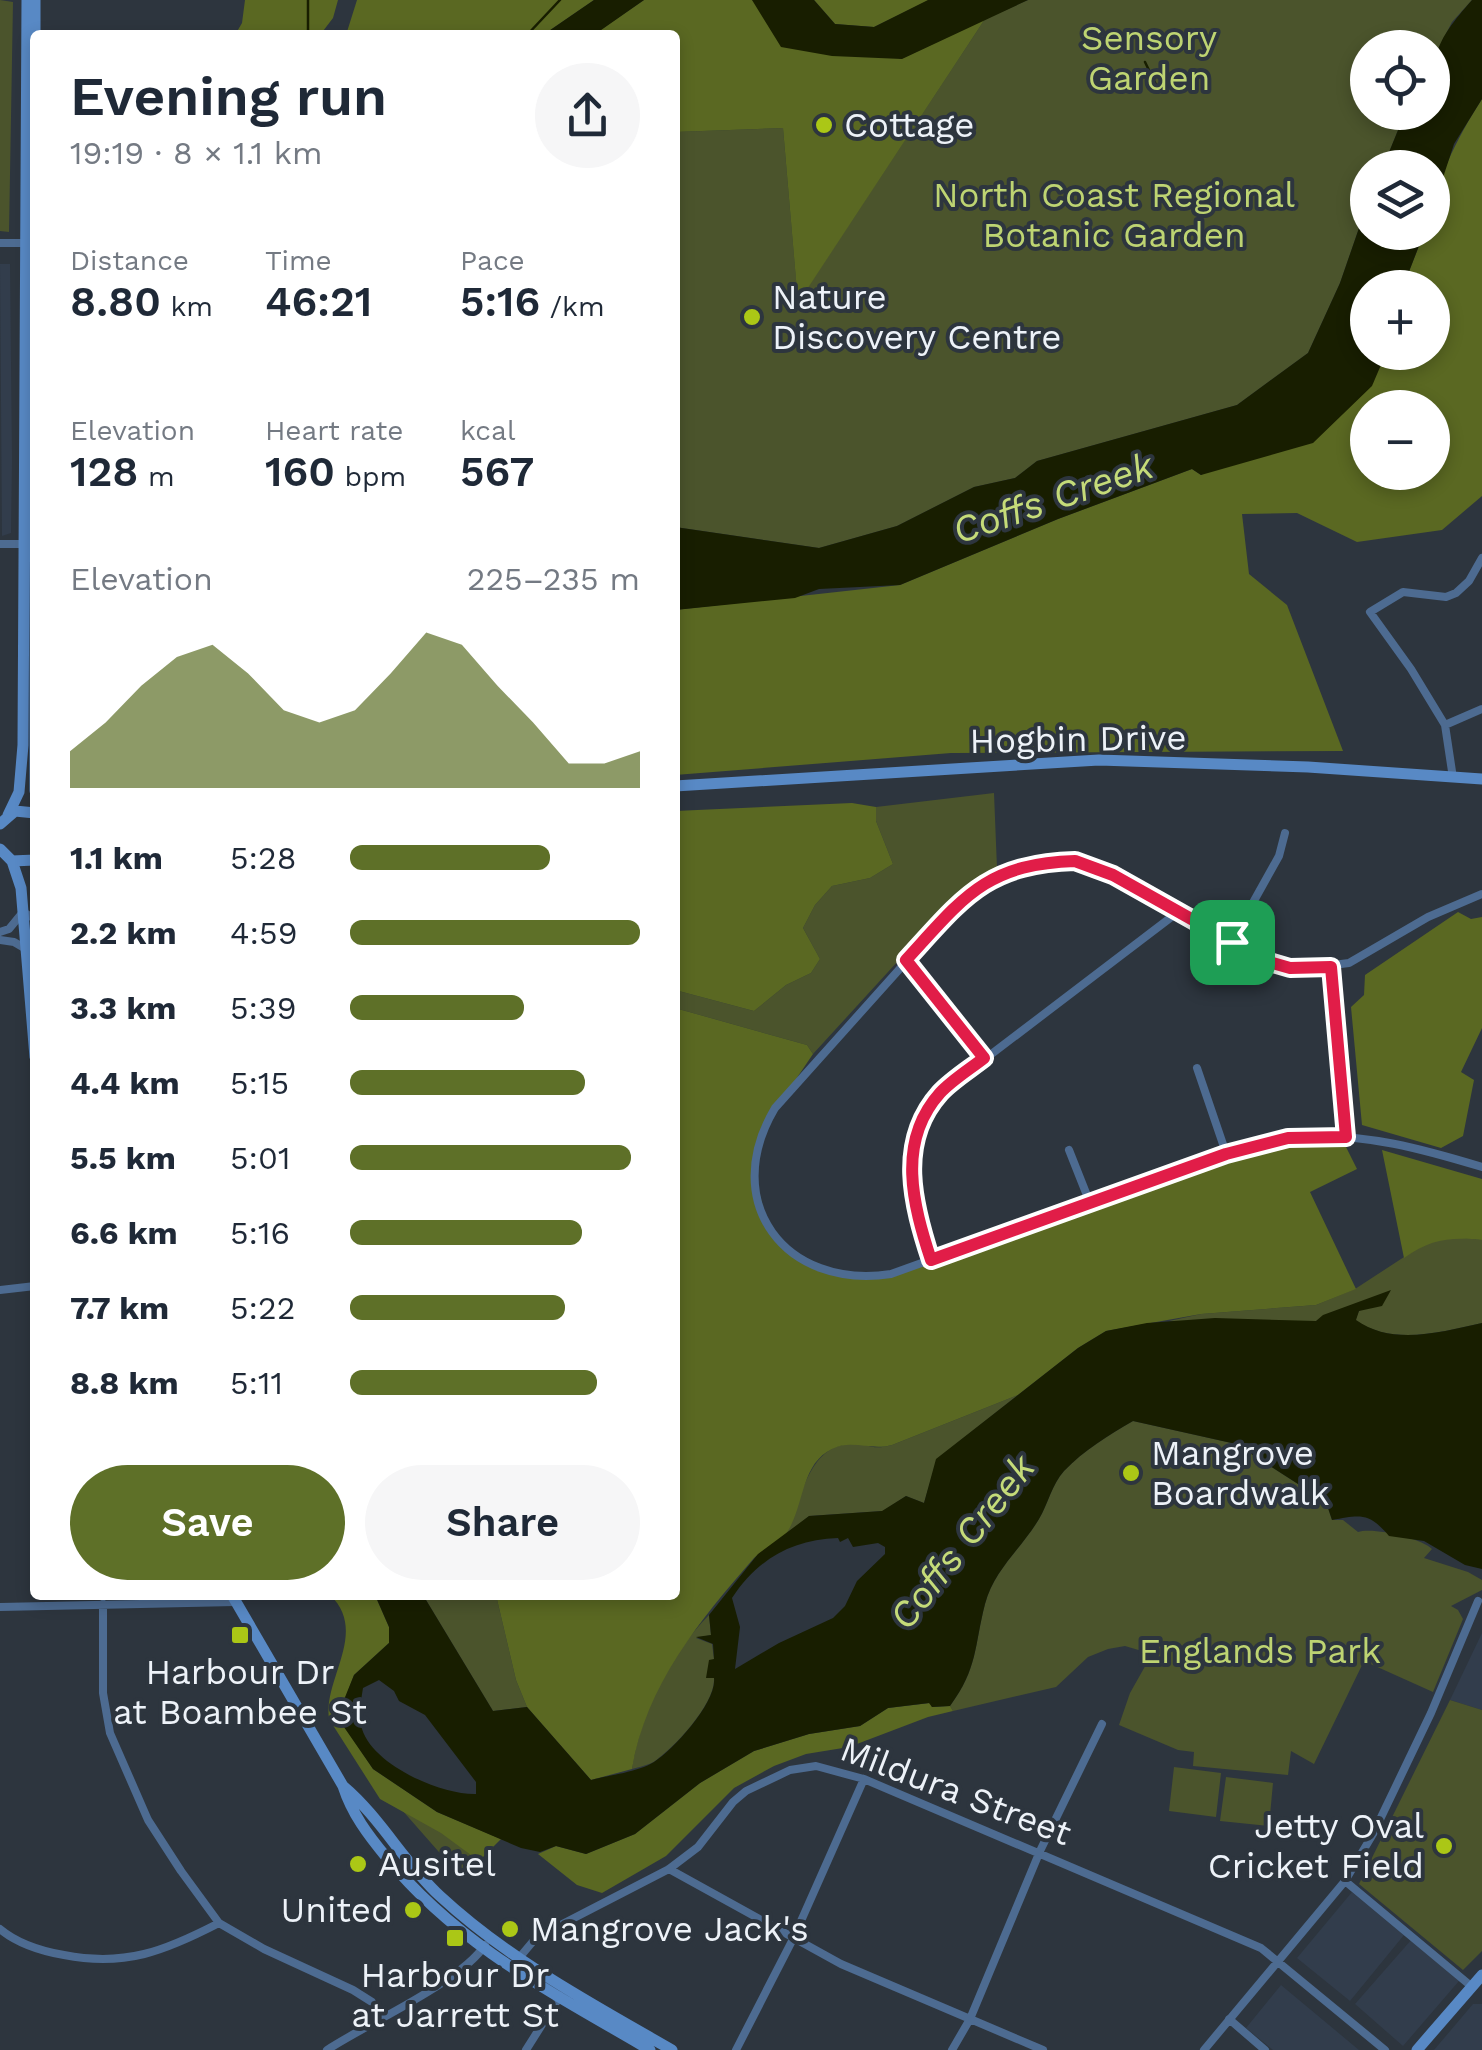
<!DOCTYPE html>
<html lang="en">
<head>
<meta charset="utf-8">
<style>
	body { margin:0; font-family:"Work Sans",sans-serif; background:#f6f6f7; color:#1f2937; height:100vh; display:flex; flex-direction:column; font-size:38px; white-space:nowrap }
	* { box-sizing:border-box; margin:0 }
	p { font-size:32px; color:#747a83 }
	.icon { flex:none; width:55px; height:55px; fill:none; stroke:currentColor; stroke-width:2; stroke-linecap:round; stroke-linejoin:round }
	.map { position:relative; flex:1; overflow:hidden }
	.sheet { position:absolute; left:30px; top:30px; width:650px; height:1570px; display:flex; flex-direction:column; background:#fff; border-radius:10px; box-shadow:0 5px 15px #0003 }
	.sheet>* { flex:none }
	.tools { position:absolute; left:1350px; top:30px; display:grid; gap:20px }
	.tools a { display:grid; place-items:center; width:100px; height:100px; border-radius:50%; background:#fff; box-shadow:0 5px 15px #0003; font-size:50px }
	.pin { position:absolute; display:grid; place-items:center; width:85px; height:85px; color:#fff; margin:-42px; border-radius:20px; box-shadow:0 5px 15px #0006 }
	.round { display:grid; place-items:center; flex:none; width:105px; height:105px; border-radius:52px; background:#f6f6f7 }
	.head { display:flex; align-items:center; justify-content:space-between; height:170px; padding:0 40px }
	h1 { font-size:55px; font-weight:600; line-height:75px }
	.metrics { display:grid; grid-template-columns:repeat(3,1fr); gap:15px; height:170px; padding:10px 40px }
	.metrics div { display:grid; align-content:center }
	.metrics b { font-size:42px; font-weight:600 }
	.metrics small { font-size:28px; font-weight:400 }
	.metrics p { font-size:28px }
	.chart { height:280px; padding:20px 40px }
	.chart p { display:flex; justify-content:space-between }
	.chart svg { width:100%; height:180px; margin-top:10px; fill:#5e7028; opacity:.7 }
	.button { display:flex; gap:20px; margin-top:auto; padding:20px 40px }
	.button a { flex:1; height:115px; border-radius:60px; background:#5e7028; color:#fff; font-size:40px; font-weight:600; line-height:115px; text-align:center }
	.button a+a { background:#f6f6f7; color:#1f2937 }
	ul { padding:0 40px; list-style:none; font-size:32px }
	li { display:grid; grid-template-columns:160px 120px 1fr; align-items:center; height:75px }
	li i { height:25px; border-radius:12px; background:#5e7028 }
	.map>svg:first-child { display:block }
</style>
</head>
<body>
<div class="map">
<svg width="1482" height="2050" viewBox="0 0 1482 2050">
	<rect width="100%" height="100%" fill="#2d353e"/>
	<path fill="#323d4c" d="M0 264H10L12 459 11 533 2 536Z
		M1482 1633V1710L1450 1700Z
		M1352 1892 1404 1935 1350 2001 1297 1958Z
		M1412 1939 1459 1981 1403 2046 1355 2004Z
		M1281 1985 1359 2050H1273L1246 2028Z
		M1473 2004H1482V2050H1434Z"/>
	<path fill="#4b542c" d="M0 0 13 2 9 232 0 231Z
		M1028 0H1472L1452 22 1433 59 1432 48H1368V112L1405 113 1383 167 1368 168 1367 205 1340 283 1308 353 1237 405 1037 461 1015 478 974 487 897 526 819 548 675 527V132L783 128 798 302 985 19Z
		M994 793 997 868 963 890 813 1054 807 1045 675 1008V990L754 1011 786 985 811 973 820 959 803 928 815 905 832 886 870 878 893 864 876 821V807Z
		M1452 1237 1482 1240V1323C1441 1332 1392 1346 1355 1320L1359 1311 1390 1292 1316 1321H1169L1201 1314 1316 1305 1355 1289 1424 1244Z
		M1018 1395 937 1459 924 1503 906 1496 883 1511 809 1516 784 1537C801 1506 806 1444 852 1444 870 1443 870 1451 892 1445Z
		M1133 1421 1236 1444 1326 1502 1332 1520H1343L1358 1532C1373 1527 1421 1538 1432 1549L1424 1558 1468 1572 1482 1580V1590L1451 1606 1458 1610 1463 1619 1433 1692 1364 1661 1314 1764 1291 1751 1288 1775 1193 1766 1194 1752 1178 1750 1119 1725 1130 1693 1152 1654 1125 1646 1108 1649 1088 1657 1056 1687 953 1711 950 1706C978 1668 974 1647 985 1604 994 1570 1021 1549 1039 1519 1048 1504 1052 1484 1064 1471 1084 1450 1109 1435 1133 1421Z
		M423 1595H496L516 1680 527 1707 493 1711Z
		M709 1615 711 1635 696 1638 712 1644 714 1659 707 1678H714C716 1703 675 1747 655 1761 649 1765 639 1767 632 1769 641 1712 669 1656 709 1615Z
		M1450 1700 1482 1710V1951L1463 1970 1359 1884Z
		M1174 1767 1221 1773 1216 1817 1169 1811Z
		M1226 1777 1273 1783 1269 1826 1220 1821Z
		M380 1785 447 1820 479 1861 460 1876Z"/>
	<path fill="#5a6822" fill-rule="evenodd" d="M245 0H338L333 18 320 35H235L242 23Z
		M357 0H594L543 35H346Z
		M644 0H752L901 59 985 19 798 303 783 128 675 132V35H593Z
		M814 0H929L874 27 835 24Z
		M1482 99V496L1442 530 1357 542 1297 513 1242 514 1249 574 1287 605 1343 751 951 753 675 775V610L900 585 1058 519 1192 469 1201 475 1385 359 1386 353 1432 352V288L1403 287 1424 233 1432 232C1433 183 1456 140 1482 99ZM1368 408H1432V472H1368Z
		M852 803 876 807V821L893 864 870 878 832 886 815 905 803 928 820 959 811 973 786 985 754 1011 675 990V811Z
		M1458 912 1471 919 1482 917V1028L1461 1072 1474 1080 1463 1136 1441 1148 1362 1125 1351 1007 1364 995 1365 975Z
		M675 1008 807 1045 813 1054 765 1125 755 1177 767 1221 784 1246 840 1276 891 1274 1226 1153 1308 1136 1345 1145 1357 1169 1310 1192 1356 1289 1316 1305 1201 1314 1106 1331 1078 1348 1018 1395 892 1445C871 1451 852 1439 832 1449 799 1465 805 1509 785 1535 777 1545 763 1549 754 1558 700 1620 646 1685 632 1769L591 1780 527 1707 516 1680 496 1595H675Z
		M1382 1150 1482 1179V1240C1450 1237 1431 1239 1404 1258Z
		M330 1595H375L389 1627V1643L354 1675 338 1717 373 1769 437 1812 501 1839 479 1861 441 1833 380 1799 329 1719C323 1679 369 1632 330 1595Z
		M930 1703 932 1707 950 1706 953 1711 928 1717 849 1747 806 1754 774 1766 734 1788 666 1856 602 1893 577 1885 538 1854 556 1846 586 1854 635 1834 700 1783 754 1751 809 1734 860 1726 888 1708Z"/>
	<path fill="#181e00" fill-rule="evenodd" d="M594 0H644L594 35H543Z
		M752 0H814L835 24 874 27 928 0H1028L902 59 832 56 781 47Z
		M1472 0H1482V99L1454 144 1433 208 1432 168 1383 167 1405 113 1432 112C1432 56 1433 44 1472 0Z
		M1367 205 1368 232 1424 233 1403 287 1368 288V352L1386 353 1372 386 1313 443 1201 475 1192 469 1058 519 900 585 819 589 795 598 675 610V527L819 548 897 526 974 487 1015 478 1037 461 1237 405 1308 353 1340 283Z
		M1391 1290 1382 1306 1359 1311 1356 1320C1392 1346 1441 1332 1482 1323V1569L1465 1565 1424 1541 1389 1536C1369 1512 1360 1515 1332 1520L1326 1502 1236 1444 1133 1421C1109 1435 1084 1450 1064 1471 1052 1484 1048 1504 1039 1519 1021 1549 994 1570 985 1604 974 1647 978 1668 950 1706L932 1707 929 1703 888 1708 860 1726 809 1734 754 1751 700 1783 635 1834 586 1854 556 1846 540 1852 521 1848 437 1812 373 1769 337 1717 354 1675 389 1643V1627L375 1595H423L493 1711 527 1707 591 1780C610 1775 638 1772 654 1762 674 1749 717 1702 714 1678H706L709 1660 714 1659 713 1644 696 1637 711 1635 709 1615 758 1554 809 1516 882 1511 906 1496 924 1503 936 1459 1078 1348 1106 1331 1147 1323 1215 1318 1316 1321 1323 1315ZM838 1538 840 1542 848 1538 853 1547 878 1543 885 1547V1554L857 1581 845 1606 833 1618 779 1643 735 1669 740 1627 732 1598C758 1559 791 1540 838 1538ZM379 1680 394 1691 399 1701 425 1715 476 1782V1794C441 1795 373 1765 362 1729 358 1718 361 1700 363 1688Z"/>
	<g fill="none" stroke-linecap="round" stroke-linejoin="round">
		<path stroke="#181e00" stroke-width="2.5" d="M308 35V0
			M527 35 560 0
			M1145 62 1158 89"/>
		<path stroke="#4d6b91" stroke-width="8" d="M0 243H30
			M0 544H25
			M1445 725 1482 709
			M1453 778 1445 725 1411 669 1370 612 1403 592 1446 597 1456 593 1469 581 1482 558
			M1482 894 1428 917 1349 963 1301 969 1266 961 1113 875 1075 861 1040 863 1013 870 965 896 775 1108C719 1202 785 1290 891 1274L1226 1153C1251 1146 1276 1139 1303 1137 1362 1132 1426 1150 1482 1167
			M0 932 9 929 23 912 35 919
			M0 940 14 942 26 949
			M1231 942 1279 856 1285 833
			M906 960 984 1058
			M1331 967 1346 1137
			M1197 1068 1226 1153
			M1069 1150 1090 1203
			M931 1260C908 1190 900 1160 939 1094L1178 912
			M0 1290 35 1286
			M103 1604V1693L110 1733 148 1820 181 1871 219 1923 264 1949 353 1990 372 2002 382 2016
			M0 1607 235 1602
			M669 1869 841 1964 1043 2050
			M1345 1881 1471 1986
			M0 1929C18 1944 41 1951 64 1955 125 1967 165 1951 219 1923
			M519 1958 535 1939 545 1933 669 1869 698 1847 733 1802 746 1791 790 1770 816 1766 864 1779 1261 1948 1385 2050
			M1229 2019 1265 2050
			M327 2050C368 2023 461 1982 485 1945
			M526 2050 560 1996
			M736 2050 793 1939 864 1779
			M952 2050 970 2019 1040 1851 1102 1724
			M1204 2050 1345 1881 1373 1834 1431 1713 1478 1601"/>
		<path stroke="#5889c5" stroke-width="11" d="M675 786 1099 760 1308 767 1482 779
			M35 791V0
			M8 815 19 792 23 745 27 0
			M0 824 15 811 35 813
			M0 849 12 861 35 860
			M12 861 21 888 35 1057
			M232 1595 343 1786C352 1814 368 1835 387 1858 459 1946 553 1993 650 2050
			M343 1786C381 1818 404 1863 440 1896 509 1960 592 2004 672 2050
			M1417 2050 1482 1975"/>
	</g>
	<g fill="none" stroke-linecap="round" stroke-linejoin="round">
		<defs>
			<path id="route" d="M1075 861 1113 875 1266 961 1290 968 1331 967 1346 1137 1288 1138 1226 1154 931 1260C913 1205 896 1142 940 1093 952 1080 970 1069 984 1058L906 960C963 898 985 864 1075 861Z"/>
		</defs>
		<use href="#route" stroke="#fff" stroke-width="20"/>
		<use href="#route" stroke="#e11d48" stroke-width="12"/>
	</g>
	<g fill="#abc716" stroke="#2d353e" stroke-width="4">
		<circle cx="824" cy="125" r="10"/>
		<circle cx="752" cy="317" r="10"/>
		<circle cx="1131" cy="1473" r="10"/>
		<rect x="230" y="1625" width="20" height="20" rx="5"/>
		<circle cx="1444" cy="1846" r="10"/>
		<circle cx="358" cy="1864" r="10"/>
		<circle cx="413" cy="1910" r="10"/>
		<circle cx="510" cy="1929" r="10"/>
		<rect x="445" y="1928" width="20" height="20" rx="5"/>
	</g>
	<g text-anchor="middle" stroke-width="8" stroke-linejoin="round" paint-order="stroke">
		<g font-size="35" fill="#bed472" stroke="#2d353e">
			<text x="1149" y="50">Sensory<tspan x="1149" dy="40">Garden</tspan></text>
			<text x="1114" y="207">North Coast Regional<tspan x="1114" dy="40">Botanic Garden</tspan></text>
			<text x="1260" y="1663">Englands Park</text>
		</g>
		<g font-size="35" fill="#edf2f8" stroke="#2d353e" text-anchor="start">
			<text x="844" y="137">Cottage</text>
			<text x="772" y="309">Nature<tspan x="772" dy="40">Discovery Centre</tspan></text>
			<text x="1151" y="1465">Mangrove<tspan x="1151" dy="40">Boardwalk</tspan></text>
			<text x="240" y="1684" text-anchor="middle">Harbour Dr<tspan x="240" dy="40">at Boambee St</tspan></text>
			<text x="1424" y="1838" text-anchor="end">Jetty Oval<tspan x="1424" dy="40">Cricket Field</tspan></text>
			<text x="378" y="1876">Ausitel</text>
			<text x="393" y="1922" text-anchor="end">United</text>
			<text x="530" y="1941">Mangrove Jack's</text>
			<text x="455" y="1987" text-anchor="middle">Harbour Dr<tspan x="455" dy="40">at Jarrett St</tspan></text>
		</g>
		<g font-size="35" fill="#edf2f8" stroke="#2d353e">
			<text transform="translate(1078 739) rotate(-1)" y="12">Hogbin Drive</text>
			<text transform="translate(956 1791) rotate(21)" y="12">Mildura Street</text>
		</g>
		<g font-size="38" font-style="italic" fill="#c5db79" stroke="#2d353e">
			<text transform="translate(1053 498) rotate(-19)" y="13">Coffs Creek</text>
			<text transform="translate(962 1542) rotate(-52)" y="13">Coffs Creek</text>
		</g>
	</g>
</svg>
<div class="tools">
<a><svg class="icon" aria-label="locate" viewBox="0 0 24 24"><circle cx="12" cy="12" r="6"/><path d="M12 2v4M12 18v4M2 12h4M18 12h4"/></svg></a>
<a><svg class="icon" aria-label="layers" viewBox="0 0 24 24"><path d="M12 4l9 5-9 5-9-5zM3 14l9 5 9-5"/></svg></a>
<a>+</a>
<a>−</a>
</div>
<div class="pin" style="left:1232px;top:942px;background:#1e9e55"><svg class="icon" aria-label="arrive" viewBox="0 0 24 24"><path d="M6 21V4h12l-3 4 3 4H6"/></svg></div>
<section class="sheet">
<div class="head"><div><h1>Evening run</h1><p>19:19 · 8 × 1.1 km</p></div><a class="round"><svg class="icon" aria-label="share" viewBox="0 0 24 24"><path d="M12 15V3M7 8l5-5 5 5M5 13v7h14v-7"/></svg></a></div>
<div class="metrics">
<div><p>Distance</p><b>8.80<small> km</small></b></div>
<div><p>Time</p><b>46:21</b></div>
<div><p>Pace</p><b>5:16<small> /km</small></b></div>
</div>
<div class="metrics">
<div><p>Elevation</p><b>128<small> m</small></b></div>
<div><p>Heart rate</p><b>160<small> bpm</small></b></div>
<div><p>kcal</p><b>567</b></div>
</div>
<div class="chart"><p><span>Elevation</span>225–235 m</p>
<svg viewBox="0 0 160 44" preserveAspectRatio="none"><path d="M0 44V35L10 28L20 19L30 12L40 9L50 16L60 25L70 28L80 25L90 16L100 6L110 9L120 19L130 28L140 38L150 38L160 35V44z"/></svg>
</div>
<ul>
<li><b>1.1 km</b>5:28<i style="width:69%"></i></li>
<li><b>2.2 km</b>4:59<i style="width:100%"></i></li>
<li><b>3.3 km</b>5:39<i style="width:60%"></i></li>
<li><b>4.4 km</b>5:15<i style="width:81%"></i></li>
<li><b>5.5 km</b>5:01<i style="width:97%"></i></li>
<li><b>6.6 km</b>5:16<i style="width:80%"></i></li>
<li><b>7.7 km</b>5:22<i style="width:74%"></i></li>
<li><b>8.8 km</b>5:11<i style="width:85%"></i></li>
</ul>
<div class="button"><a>Save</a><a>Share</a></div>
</section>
</div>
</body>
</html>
